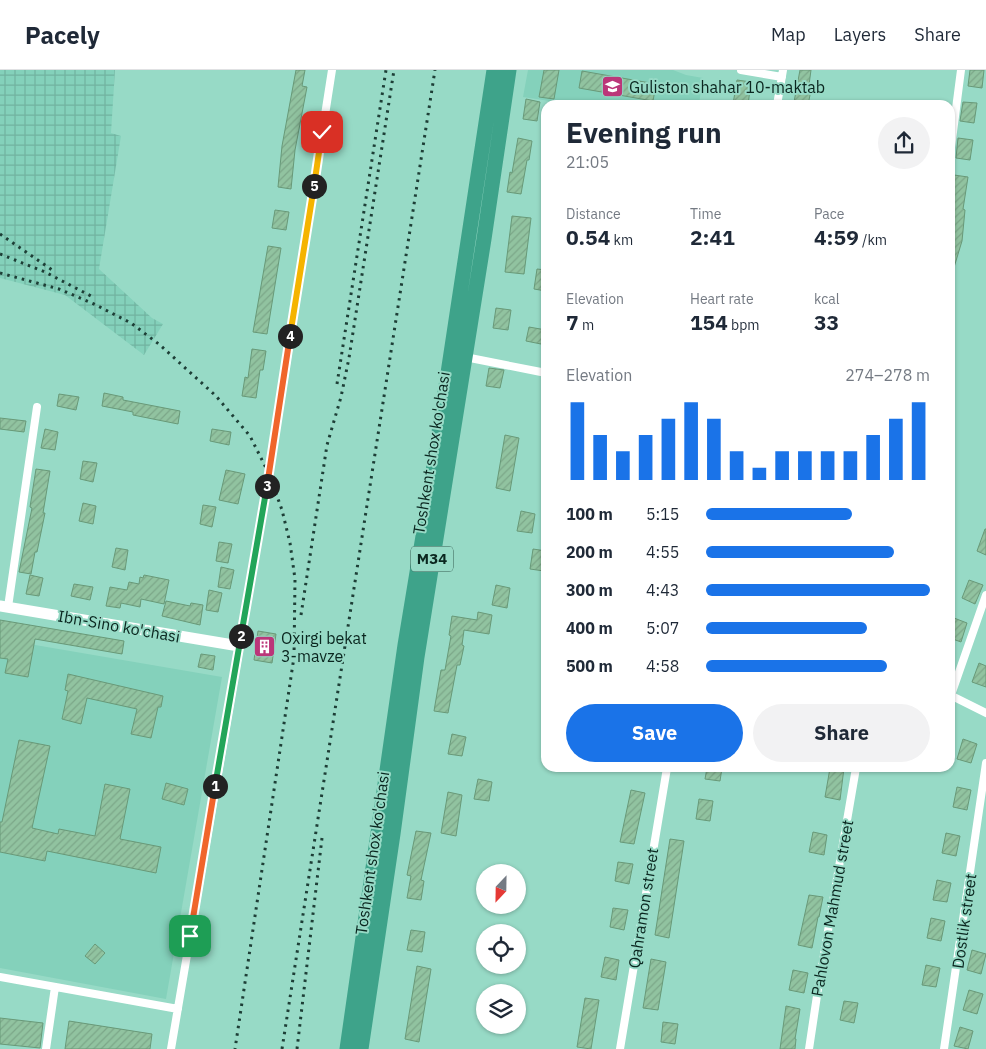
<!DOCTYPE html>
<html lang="en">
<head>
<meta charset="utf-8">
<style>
	body { margin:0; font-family:"IBM Plex Sans",sans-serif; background:#f2f2f3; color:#1f2937; height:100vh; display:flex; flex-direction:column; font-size:19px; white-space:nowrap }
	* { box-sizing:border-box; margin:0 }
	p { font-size:16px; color:#747a83 }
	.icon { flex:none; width:28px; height:28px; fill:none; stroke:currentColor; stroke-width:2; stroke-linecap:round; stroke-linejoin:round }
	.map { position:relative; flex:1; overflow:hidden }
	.sheet { position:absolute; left:541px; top:30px; width:414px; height:672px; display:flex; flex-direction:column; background:#fff; border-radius:15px; box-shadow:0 1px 4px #0004 }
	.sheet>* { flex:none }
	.needle { width:32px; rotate:202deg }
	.fabs { position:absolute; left:476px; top:794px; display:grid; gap:10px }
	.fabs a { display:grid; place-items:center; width:50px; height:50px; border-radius:50%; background:#fff; box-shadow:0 1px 4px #0004; font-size:25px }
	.pin { position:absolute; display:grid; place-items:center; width:42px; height:42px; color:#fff; margin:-21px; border-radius:10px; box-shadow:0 2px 8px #0006 }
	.km { position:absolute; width:25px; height:25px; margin:-12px; border-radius:50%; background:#222; color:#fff; font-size:14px; line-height:25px; text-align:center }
	.round { display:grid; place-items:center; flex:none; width:52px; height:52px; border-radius:26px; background:#f2f2f3 }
	.summary { display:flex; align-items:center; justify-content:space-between; height:85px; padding:0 25px }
	h1 { font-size:28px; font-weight:700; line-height:38px }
	.figures { display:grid; grid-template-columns:repeat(3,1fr); gap:8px; height:85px; padding:5px 25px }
	.figures div { display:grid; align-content:center }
	.figures b { font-size:21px; font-weight:700 }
	.figures small { font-size:14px; font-weight:400 }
	.figures p { font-size:14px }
	.chart { height:140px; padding:10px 25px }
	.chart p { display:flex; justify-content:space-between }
	.chart svg { width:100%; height:90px; margin-top:5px; stroke:#1a73e8; stroke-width:6 }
	.button { display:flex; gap:10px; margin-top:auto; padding:10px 25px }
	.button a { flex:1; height:58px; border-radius:30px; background:#1a73e8; color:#fff; font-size:20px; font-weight:700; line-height:58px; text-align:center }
	.button a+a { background:#f2f2f3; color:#1f2937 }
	ul { padding:0 25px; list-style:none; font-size:16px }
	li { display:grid; grid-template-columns:80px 60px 1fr; align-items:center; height:38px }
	li i { height:12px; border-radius:6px; background:#1a73e8 }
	header { display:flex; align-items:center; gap:30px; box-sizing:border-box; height:70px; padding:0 25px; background:#fff; border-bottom:1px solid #e0e1e3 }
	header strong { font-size:24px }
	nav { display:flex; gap:28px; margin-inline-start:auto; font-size:18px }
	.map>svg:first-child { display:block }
</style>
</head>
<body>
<header>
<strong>Pacely</strong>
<nav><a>Map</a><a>Layers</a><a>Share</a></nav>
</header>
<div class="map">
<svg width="986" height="979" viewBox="0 0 986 979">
	<defs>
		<pattern id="industrial-grid" width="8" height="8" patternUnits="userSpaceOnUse" patternTransform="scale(1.25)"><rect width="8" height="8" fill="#84d1bb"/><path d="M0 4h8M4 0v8" fill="none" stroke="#71b3a0"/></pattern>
		<pattern id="building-hatch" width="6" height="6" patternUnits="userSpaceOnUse" patternTransform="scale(1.25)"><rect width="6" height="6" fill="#91c3a0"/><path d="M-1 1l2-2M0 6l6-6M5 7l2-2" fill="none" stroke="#7ca789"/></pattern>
	</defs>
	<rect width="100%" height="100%" fill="#97dac6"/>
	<path fill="#84d1bb" d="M528 0H673L686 5 703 8 699 34 576 35 523 27Z
		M0 569 222 607 166 929 0 898Z"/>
	<path fill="url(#industrial-grid)" d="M0 0H115L111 63 121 66 99 199 152 248 163 254 144 285 65 225 0 208Z"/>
	<path fill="url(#building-hatch)" stroke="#689978" d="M296 0H305L302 16 307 17 295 80 291 119 278 117 282 76Z
		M544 0H559L554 29 539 27Z
		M800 0H811L809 15H812L808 35 794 32Z
		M970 0H984L982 18 968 16Z
		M582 1 656 14 653 31 579 18Z
		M737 10 751 12 748 35 733 34Z
		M526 29 540 32 537 51 523 49Z
		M963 32 977 33 974 53 960 51Z
		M518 68 532 71 529 90H527L521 124 507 122 510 102 512 103Z
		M958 68 973 70 970 90 956 88Z
		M954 105 968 107 963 139 965 140 962 171 952 204H950V141Z
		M275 140 289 142 286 160 272 158Z
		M512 146 531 148 524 204 505 202Z
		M268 176 281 178 267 264 253 262Z
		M537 199 546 200V221L534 219Z
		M496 238 511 240 508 260 493 258Z
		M529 257 546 260V275L526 271Z
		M252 279 266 281 263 300H260L256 328 242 326 245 307 248 308Z
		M489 298 504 300 500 318 486 316Z
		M104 323 123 327V330L180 341 178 354 133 345V342L102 336Z
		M59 324 79 327 76 340 57 336Z
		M0 348 26 351 24 362 0 359Z
		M45 359 58 362 55 380 41 378Z
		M212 359 231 362 229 375 210 371Z
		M505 365 519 368 510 421 496 418Z
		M83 391 97 393 93 412 80 409Z
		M36 399 50 401 43 443H45L37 482H35L31 504 19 502 32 438 30 437Z
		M226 400 245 404 238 434 219 430Z
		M83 433 96 436 93 454 79 451Z
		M203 435 216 437 212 457 200 454Z
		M521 441 535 444 532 463 517 461Z
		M985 459H986V485L977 481Z
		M219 472 232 474 228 493 216 491Z
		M116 478 128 480 125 500 112 497Z
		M533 479 546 481 544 501 530 499Z
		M221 497 234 500 230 519 218 517Z
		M30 505 43 508 39 526 26 524Z
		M144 505 169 510 164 534 141 529 140 537 121 533 120 538 106 536 110 517 127 520 129 512 139 514 140 507 143 508Z
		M969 510 983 515 975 534 962 528Z
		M74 514 93 517 90 530 71 526Z
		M496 515 510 518 507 538 492 535Z
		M209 520 222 523 218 542 206 540Z
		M166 531 190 536 191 533 203 535 200 555 162 546Z
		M478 542 492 545 489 564 464 560 462 575 464 576 460 595H457L448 643 434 641 441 600H445L451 566 449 565 452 546 477 550Z
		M954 548 967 553 961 572 950 568V558Z
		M0 550 124 571 122 584 35 569 28 607 5 603 8 589 0 588Z
		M258 561 276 564 272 593 254 590Z
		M201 584 215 586 213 600 198 597Z
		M979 593 986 596V617L972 612Z
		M68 604 163 626 161 637H158L151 668 131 664 137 639 87 628 81 654 62 649 68 621 65 620Z
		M452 664 466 667 462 686 448 684Z
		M963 669 977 674 971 693 957 689Z
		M19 670 50 676 32 758 58 764 59 759 95 766 105 714 130 719 120 769 161 777 156 803 47 781 45 791 0 782V752H2Z
		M707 698H722L720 711 705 709Z
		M830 698H844L840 730 825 727Z
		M478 709 492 712 489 731 474 729Z
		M166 713 188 719 184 735 162 729Z
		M957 717 971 720 967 740 953 737Z
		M631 720 645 723 634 774 620 772Z
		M448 722 462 725 456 766 441 763Z
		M699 729 713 731 710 751 696 749Z
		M416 761 431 763 421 810 424 811 421 830 407 828 411 806 407 805Z
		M813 762 827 765 824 785 809 782Z
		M946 763 960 766 956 786 942 783Z
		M670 769 684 771 669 868 655 865Z
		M618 792 633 794 629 814 615 811Z
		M937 810 951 813 947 832 933 830Z
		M809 825 823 827 819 847H818L812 878 798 875Z
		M613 838 628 840 624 860 610 857Z
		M931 848 945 851 941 871 927 868Z
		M411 860 425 862 422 882 407 880Z
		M95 874 105 883 95 894 85 886Z
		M972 880 986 884 981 904 967 900Z
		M605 887 619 890 616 910 601 907Z
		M651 889 666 892 658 940 643 938Z
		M926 895 940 898 936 917 922 915Z
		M417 896 431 899 419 972 405 969Z
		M793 900 808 903 804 923 789 920Z
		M969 920 983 924 977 944 963 940Z
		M585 928 599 930 591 979 577 977Z
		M844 931 858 933 854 953 840 950Z
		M786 936 800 939 795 969H796L795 979H780Z
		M0 948 43 953 40 978 0 974Z
		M69 951 152 964 150 979H65Z
		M663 952 678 954 675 974 661 972Z
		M960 957 973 961 968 979 954 976Z"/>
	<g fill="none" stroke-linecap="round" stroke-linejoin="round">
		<path stroke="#fff" stroke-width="8" d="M741 0 782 7
			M777 35 783 0
			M950 85 961 0
			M465 287 546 303
			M8 537 37 337
			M950 625 986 643
			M951 625 986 525
			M0 907 178 939
			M46 979 55 917
			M171 979 269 404 332 0
			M620 979 667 698
			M809 979 818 919 856 698
			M944 979 986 693"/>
		<path stroke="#fff" stroke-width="11" d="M0 536 239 576"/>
		<path stroke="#3ea38a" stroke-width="15" d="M347 979 405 575 426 448 494 0
			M361 979 393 764 417 587 484 169 509 0"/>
		<path stroke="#1d3e36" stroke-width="3" stroke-dasharray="2.5 5" stroke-linecap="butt" d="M0 164 55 202
			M0 184 45 202 91 226
			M0 203 59 219 94 234 131 253 160 275 216 326 250 366 269 404 282 440 290 473 295 509 294 587 235 979
			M337 314 386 0
			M301 545 327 375 341 327 349 288 394 0
			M282 979 435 0
			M297 979 322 768"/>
	</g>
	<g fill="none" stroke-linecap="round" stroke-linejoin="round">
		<defs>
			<path id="split-1" d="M190 866 215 716"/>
			<path id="split-2" d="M215 716 241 566"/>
			<path id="split-3" d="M241 566 267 416"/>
			<path id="split-4" d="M267 416 290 266"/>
			<path id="split-5" d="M290 266 314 116"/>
			<path id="split-6" d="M314 116 322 62"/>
		</defs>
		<use href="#split-1" stroke="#fff" stroke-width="10"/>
		<use href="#split-2" stroke="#fff" stroke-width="10"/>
		<use href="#split-3" stroke="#fff" stroke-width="10"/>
		<use href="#split-4" stroke="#fff" stroke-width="10"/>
		<use href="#split-5" stroke="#fff" stroke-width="10"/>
		<use href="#split-6" stroke="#fff" stroke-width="10"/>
		<use href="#split-1" stroke="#f0652b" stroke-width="6"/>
		<use href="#split-2" stroke="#22a559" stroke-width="6"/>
		<use href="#split-3" stroke="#22a559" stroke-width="6"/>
		<use href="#split-4" stroke="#f0652b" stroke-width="6"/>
		<use href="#split-5" stroke="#f5b400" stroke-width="6"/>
		<use href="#split-6" stroke="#f5b400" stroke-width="6"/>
	</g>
	<defs>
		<symbol id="school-square" viewBox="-11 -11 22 22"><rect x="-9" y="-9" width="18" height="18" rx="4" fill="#bb3679" stroke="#97dac6"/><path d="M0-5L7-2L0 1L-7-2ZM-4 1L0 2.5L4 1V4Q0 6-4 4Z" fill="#fff"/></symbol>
		<symbol id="building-square" viewBox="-11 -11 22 22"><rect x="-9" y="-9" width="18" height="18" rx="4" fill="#bb3679" stroke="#97dac6"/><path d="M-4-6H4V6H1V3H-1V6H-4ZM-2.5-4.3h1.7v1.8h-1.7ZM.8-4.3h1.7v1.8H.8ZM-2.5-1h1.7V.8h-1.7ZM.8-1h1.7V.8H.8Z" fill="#fff"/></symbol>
	</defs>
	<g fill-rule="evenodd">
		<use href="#school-square" x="600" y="4" width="25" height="25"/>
		<use href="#building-square" x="252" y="564" width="25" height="25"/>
	</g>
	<g text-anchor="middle" stroke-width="4" stroke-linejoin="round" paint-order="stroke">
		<rect fill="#97dac6" stroke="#345c51" stroke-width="1" x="411" y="476.5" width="42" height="25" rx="4"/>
		<g font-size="15" font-weight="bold" fill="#0a261f">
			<text x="432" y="494">M34</text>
		</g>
		<g font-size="16" fill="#0a261f" stroke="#97dac6" text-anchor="start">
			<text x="629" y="23">Guliston shahar 10-maktab</text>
			<text x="281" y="574">Oxirgi bekat<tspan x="281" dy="18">3-mavze</tspan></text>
		</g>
		<g font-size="16" fill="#0a261f" stroke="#97dac6">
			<text transform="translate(431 383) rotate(-81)" y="6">Toshkent shox ko'chasi</text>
			<text transform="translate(119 556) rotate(10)" y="6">Ibn-Sino ko'chasi</text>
			<text transform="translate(372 783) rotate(-82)" y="6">Toshkent shox ko'chasi</text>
			<text transform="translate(643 838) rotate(-81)" y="6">Qahramon street</text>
			<text transform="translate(832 838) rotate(-80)" y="6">Pahlovon Mahmud street</text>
			<text transform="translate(964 851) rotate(-82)" y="6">Dostlik street</text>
		</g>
	</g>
</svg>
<div class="fabs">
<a><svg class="needle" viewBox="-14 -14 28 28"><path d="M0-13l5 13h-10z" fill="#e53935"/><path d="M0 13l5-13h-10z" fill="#747a83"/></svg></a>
<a><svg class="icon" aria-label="locate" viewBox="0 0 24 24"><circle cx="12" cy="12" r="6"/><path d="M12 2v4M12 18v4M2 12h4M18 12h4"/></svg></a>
<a><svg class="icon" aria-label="layers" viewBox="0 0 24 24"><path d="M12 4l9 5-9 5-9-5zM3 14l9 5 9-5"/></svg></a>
</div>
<div class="pin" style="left:190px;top:866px;background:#1e9e55"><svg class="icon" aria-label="arrive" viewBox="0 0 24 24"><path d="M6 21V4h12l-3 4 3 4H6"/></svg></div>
<div class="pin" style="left:322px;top:62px;background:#d93025"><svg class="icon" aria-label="check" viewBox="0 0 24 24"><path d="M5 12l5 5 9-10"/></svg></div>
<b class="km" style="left:215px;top:716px">1</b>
<b class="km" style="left:241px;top:566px">2</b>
<b class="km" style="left:267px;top:416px">3</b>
<b class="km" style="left:290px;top:266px">4</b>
<b class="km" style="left:314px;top:116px">5</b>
<section class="sheet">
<div class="summary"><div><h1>Evening run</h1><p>21:05</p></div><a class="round"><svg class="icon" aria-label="share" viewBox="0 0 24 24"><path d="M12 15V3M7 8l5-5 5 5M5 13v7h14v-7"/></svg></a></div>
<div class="figures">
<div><p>Distance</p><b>0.54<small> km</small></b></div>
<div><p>Time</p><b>2:41</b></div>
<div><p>Pace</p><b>4:59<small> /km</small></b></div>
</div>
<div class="figures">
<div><p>Elevation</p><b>7<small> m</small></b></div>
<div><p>Heart rate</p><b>154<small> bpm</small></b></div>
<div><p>kcal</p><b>33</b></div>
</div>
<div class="chart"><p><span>Elevation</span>274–278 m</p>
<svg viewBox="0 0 160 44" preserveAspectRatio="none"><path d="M5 44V6M15 44V22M25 44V30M35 44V22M45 44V14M55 44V6M65 44V14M75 44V30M85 44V38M95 44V30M105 44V30M115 44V30M125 44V30M135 44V22M145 44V14M155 44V6"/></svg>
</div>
<ul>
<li><b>100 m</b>5:15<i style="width:65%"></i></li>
<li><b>200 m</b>4:55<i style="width:84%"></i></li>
<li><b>300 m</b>4:43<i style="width:100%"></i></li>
<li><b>400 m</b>5:07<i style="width:72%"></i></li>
<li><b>500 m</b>4:58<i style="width:81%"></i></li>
</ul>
<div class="button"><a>Save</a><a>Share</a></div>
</section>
</div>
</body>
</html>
